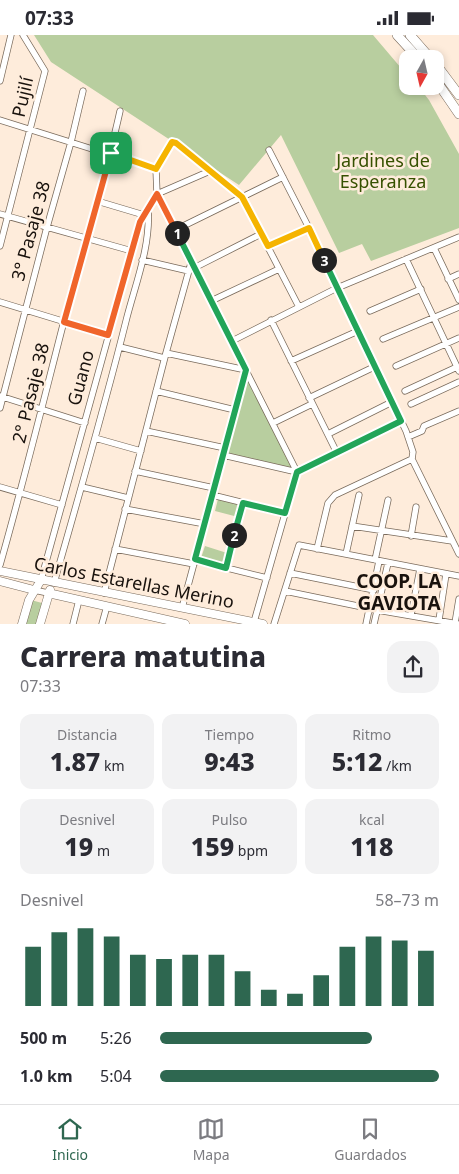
<!DOCTYPE html>
<html lang="es">
<head>
<meta charset="utf-8">
<style>
	body { margin:0; font-family:"Noto Sans",sans-serif; background:#f2f2f3; color:#2b2b33; height:100vh; display:flex; flex-direction:column; font-size:19px; white-space:nowrap }
	* { box-sizing:border-box; margin:0 }
	p { font-size:16px; color:#7c7c81 }
	.icon { flex:none; width:28px; height:28px; fill:none; stroke:currentColor; stroke-width:2; stroke-linecap:round; stroke-linejoin:round }
	.map { position:relative; height:589px; overflow:hidden }
	.panel { display:flex; flex-direction:column; background:#fff; flex:1 }
	.panel>* { flex:none }
	.needle { width:32px; rotate:188deg }
	.fabs { position:absolute; left:399px; top:15px; display:grid; gap:10px }
	.fabs a { display:grid; place-items:center; width:45px; height:45px; border-radius:10px; background:#fff; box-shadow:0 2px 8px #0003; font-size:25px }
	.pin { position:absolute; display:grid; place-items:center; width:42px; height:42px; color:#fff; margin:-21px; border-radius:10px; box-shadow:0 2px 8px #0006 }
	.km { position:absolute; width:25px; height:25px; margin:-12px; border-radius:50%; background:#222; color:#fff; font-size:14px; line-height:25px; text-align:center }
	.round { display:grid; place-items:center; flex:none; width:52px; height:52px; border-radius:15px; background:#f2f2f3 }
	.head { display:flex; align-items:center; justify-content:space-between; height:85px; padding:0 20px }
	h1 { font-size:28px; font-weight:800; line-height:38px }
	.stats { display:grid; grid-template-columns:repeat(3,1fr); gap:8px; height:85px; padding:5px 20px }
	.stats div { display:grid; align-content:center; border-radius:12px; background:#f2f2f3; text-align:center }
	.stats b { font-size:25px; font-weight:800 }
	.stats small { font-size:14px; font-weight:400 }
	.stats p { font-size:14px }
	.chart { height:140px; padding:10px 20px }
	.chart p { display:flex; justify-content:space-between }
	.chart svg { width:100%; height:90px; margin-top:5px; stroke:#2e6750; stroke-width:6 }
	ul { padding:0 20px; list-style:none; font-size:16px }
	li { display:grid; grid-template-columns:80px 60px 1fr; align-items:center; height:38px }
	li i { height:12px; border-radius:6px; background:#2e6750 }
	.status { display:flex; justify-content:space-between; align-items:center; height:35px; padding:0 25px; background:#fff; direction:ltr }
	.status svg { height:14px; fill:currentColor }
	.tabs { display:flex; justify-content:space-around; align-items:center; height:70px; border-top:1px solid #e1e1e2; background:#fff; font-size:14px; color:#7c7c81 }
	.tabs a { display:grid; justify-items:center; gap:2px }
	.tabs .active { color:#2e6750 }
	.map>svg:first-child { display:block }
</style>
</head>
<body>
<div class="status"><b>07:33</b><svg viewBox="0 0 49 12"><path d="M0 12V9h3v3zM5 12V6h3v6zM10 12V3h3v9zM15 12V0h3v12zM26 1h20v11H26zM47 4h2v5h-2z"/></svg></div>
<div class="map">
<svg width="459" height="589" viewBox="0 0 459 589">
	<rect width="100%" height="100%" fill="#feecdb"/>
	<path fill="#b8ce9f" d="M34 0H373L407 40 408 51H418L429 65 459 119V193L371 226 362 209 339 218 281 100 239 150 51 27Z
		M247 340 292 434 226 419Z
		M218 464 240 470 238 482 215 476Z
		M205 511 227 518 224 530 201 523Z
		M31 565 42 568 37 589H25Z"/>
	<g fill="none" stroke-linecap="round" stroke-linejoin="round">
		<defs>
			<path id="minor" d="M0 46 11 0
				M0 85 156 134
				M269 115 309 193 406 396 413 417 412 424 459 519
				M97 166 144 180
				M0 179 132 216
				M175 195 283 142
				M0 211 45 36 23 0
				M268 211 309 193
				M434 213 459 265
				M406 224 459 336
				M142 225 189 236
				M194 233 261 199
				M448 244 459 239
				M211 266 279 234
				M0 267 108 300
				M370 276 421 254
				M271 285 337 418
				M383 304 459 272
				M232 306 337 253 459 202
				M120 312 164 323
				M166 318 246 335
				M291 326 358 296
				M396 331 459 303
				M156 356 235 375
				M405 356 457 332
				M0 361 85 388
				M309 363 374 332
				M411 369 459 347
				M0 373 47 192 71 107 83 56
				M273 388 312 369
				M146 396 225 413
				M328 399 392 367
				M408 402 422 396 424 391 459 376
				M95 403 141 416
				M223 420 297 437 401 386
				M135 436 214 453
				M0 452 62 470
				M82 452 128 463
				M212 460 285 478
				M125 474 205 489
				M352 491 452 506
				M411 501 416 472
				M115 514 194 529
				M317 514 328 468 335 460 412 424
				M346 519 359 460
				M195 525 267 543
				M375 525 388 465
				M0 530C26 439 48 347 72 255 88 196 107 136 120 76
				M226 533 243 468
				M290 538 374 555
				M41 545 140 187 157 159 210 136
				M54 548C79 461 104 374 126 286 135 250 151 211 148 174
				M34 555 48 558
				M285 556 377 575 458 589
				M104 558 166 318 191 228
				M182 573 246 335
				M411 580 420 534
				M439 585 446 539
				M254 587 297 437 157 159 156 134 172 107 177 109 242 162 299 272
				M455 588 459 564
				M73 589 79 565
				M102 589 107 571
				M274 589 299 510 459 541
				M366 589 379 526
				M374 589 388 528"/>
			<path id="tertiary" d="M0 536 263 589
				M0 546 34 555
				M48 558 185 589
				M22 589 29 565 41 545
				M40 589 50 555"/>
			<path id="secondary" d="M397 0 419 24
				M410 0 431 24
				M435 28 459 60
				M435 44 459 79"/>
		</defs>
		<use href="#minor" stroke="#7a6b5c" stroke-width="7"/>
		<use href="#tertiary" stroke="#7a6b5c" stroke-width="9"/>
		<use href="#secondary" stroke="#7a6b5c" stroke-width="10"/>
		<use href="#minor" stroke="#fff" stroke-width="5.5"/>
		<use href="#tertiary" stroke="#fff" stroke-width="8"/>
		<use href="#secondary" stroke="#fff" stroke-width="9"/>
	</g>
	<g fill="none" stroke-linecap="round" stroke-linejoin="round">
		<defs>
			<path id="split-1" d="M111 118 64 287 108 300 140 187 157 159 177 198"/>
			<path id="split-2" d="M177 198 246 335 195 524 226 533 234 500"/>
			<path id="split-3" d="M234 500 243 468 285 478 297 437 401 386 324 225"/>
			<path id="split-4" d="M111 118 156 134 172 107 176 108 242 162 268 211 309 193 324 225"/>
		</defs>
		<use href="#split-1" stroke="#fff" stroke-width="10"/>
		<use href="#split-2" stroke="#fff" stroke-width="10"/>
		<use href="#split-3" stroke="#fff" stroke-width="10"/>
		<use href="#split-4" stroke="#fff" stroke-width="10"/>
		<use href="#split-1" stroke="#f0652b" stroke-width="6"/>
		<use href="#split-2" stroke="#22a559" stroke-width="6"/>
		<use href="#split-3" stroke="#22a559" stroke-width="6"/>
		<use href="#split-4" stroke="#f5b400" stroke-width="6"/>
	</g>
	<g text-anchor="middle" stroke-width="5" stroke-linejoin="round" paint-order="stroke">
		<g font-size="18" fill="#19120d" stroke="#feecdb">
			<text transform="translate(23 62) rotate(-77)" y="6">Pujilí</text>
			<text transform="translate(31 196) rotate(-75)" y="6">3° Pasaje 38</text>
			<text transform="translate(81 343) rotate(-75)" y="6">Guano</text>
			<text transform="translate(31 358) rotate(-76)" y="6">2° Pasaje 38</text>
			<text transform="translate(134 548) rotate(11)" y="6">Carlos Estarellas Merino</text>
		</g>
		<g font-size="18" fill="#365100" stroke="#feecdb">
			<text x="383" y="132">Jardines de<tspan x="383" dy="21">Esperanza</tspan></text>
		</g>
		<g font-size="19" font-weight="bold" fill="#19120d" stroke="#feecdb">
			<text x="399" y="553">COOP. LA<tspan x="399" dy="22">GAVIOTA</tspan></text>
		</g>
	</g>
</svg>
<div class="fabs">
<a><svg class="needle" viewBox="-14 -14 28 28"><path d="M0-13l5 13h-10z" fill="#e53935"/><path d="M0 13l5-13h-10z" fill="#7c7c81"/></svg></a>
</div>
<div class="pin" style="left:111px;top:118px;background:#1e9e55"><svg class="icon" aria-label="arrive" viewBox="0 0 24 24"><path d="M6 21V4h12l-3 4 3 4H6"/></svg></div>
<b class="km" style="left:177px;top:198px">1</b>
<b class="km" style="left:234px;top:500px">2</b>
<b class="km" style="left:324px;top:225px">3</b>
</div>
<section class="panel">
<div class="head"><div><h1>Carrera matutina</h1><p>07:33</p></div><a class="round"><svg class="icon" aria-label="share" viewBox="0 0 24 24"><path d="M12 15V3M7 8l5-5 5 5M5 13v7h14v-7"/></svg></a></div>
<div class="stats">
<div><p>Distancia</p><b>1.87<small> km</small></b></div>
<div><p>Tiempo</p><b>9:43</b></div>
<div><p>Ritmo</p><b>5:12<small> /km</small></b></div>
</div>
<div class="stats">
<div><p>Desnivel</p><b>19<small> m</small></b></div>
<div><p>Pulso</p><b>159<small> bpm</small></b></div>
<div><p>kcal</p><b>118</b></div>
</div>
<div class="chart"><p><span>Desnivel</span>58–73 m</p>
<svg viewBox="0 0 160 44" preserveAspectRatio="none"><path d="M5 44V15M15 44V8M25 44V6M35 44V10M45 44V19M55 44V21M65 44V19M75 44V19M85 44V27M95 44V36M105 44V38M115 44V29M125 44V15M135 44V10M145 44V12M155 44V17"/></svg>
</div>
<ul>
<li><b>500 m</b>5:26<i style="width:76%"></i></li>
<li><b>1.0 km</b>5:04<i style="width:100%"></i></li>
</ul>
</section>
<nav class="tabs">
<a class="active"><svg class="icon" aria-label="home" viewBox="0 0 24 24"><path d="M3 11l9-7 9 7M6 9v11h12V9"/></svg>Inicio</a>
<a><svg class="icon" aria-label="map" viewBox="0 0 24 24"><path d="M3 6l6-2 6 2 6-2v14l-6 2-6-2-6 2zM9 4v14M15 6v14"/></svg>Mapa</a>
<a><svg class="icon" aria-label="saved" viewBox="0 0 24 24"><path d="M7 4h10v16l-5-4-5 4z"/></svg>Guardados</a>
</nav>
</body>
</html>
